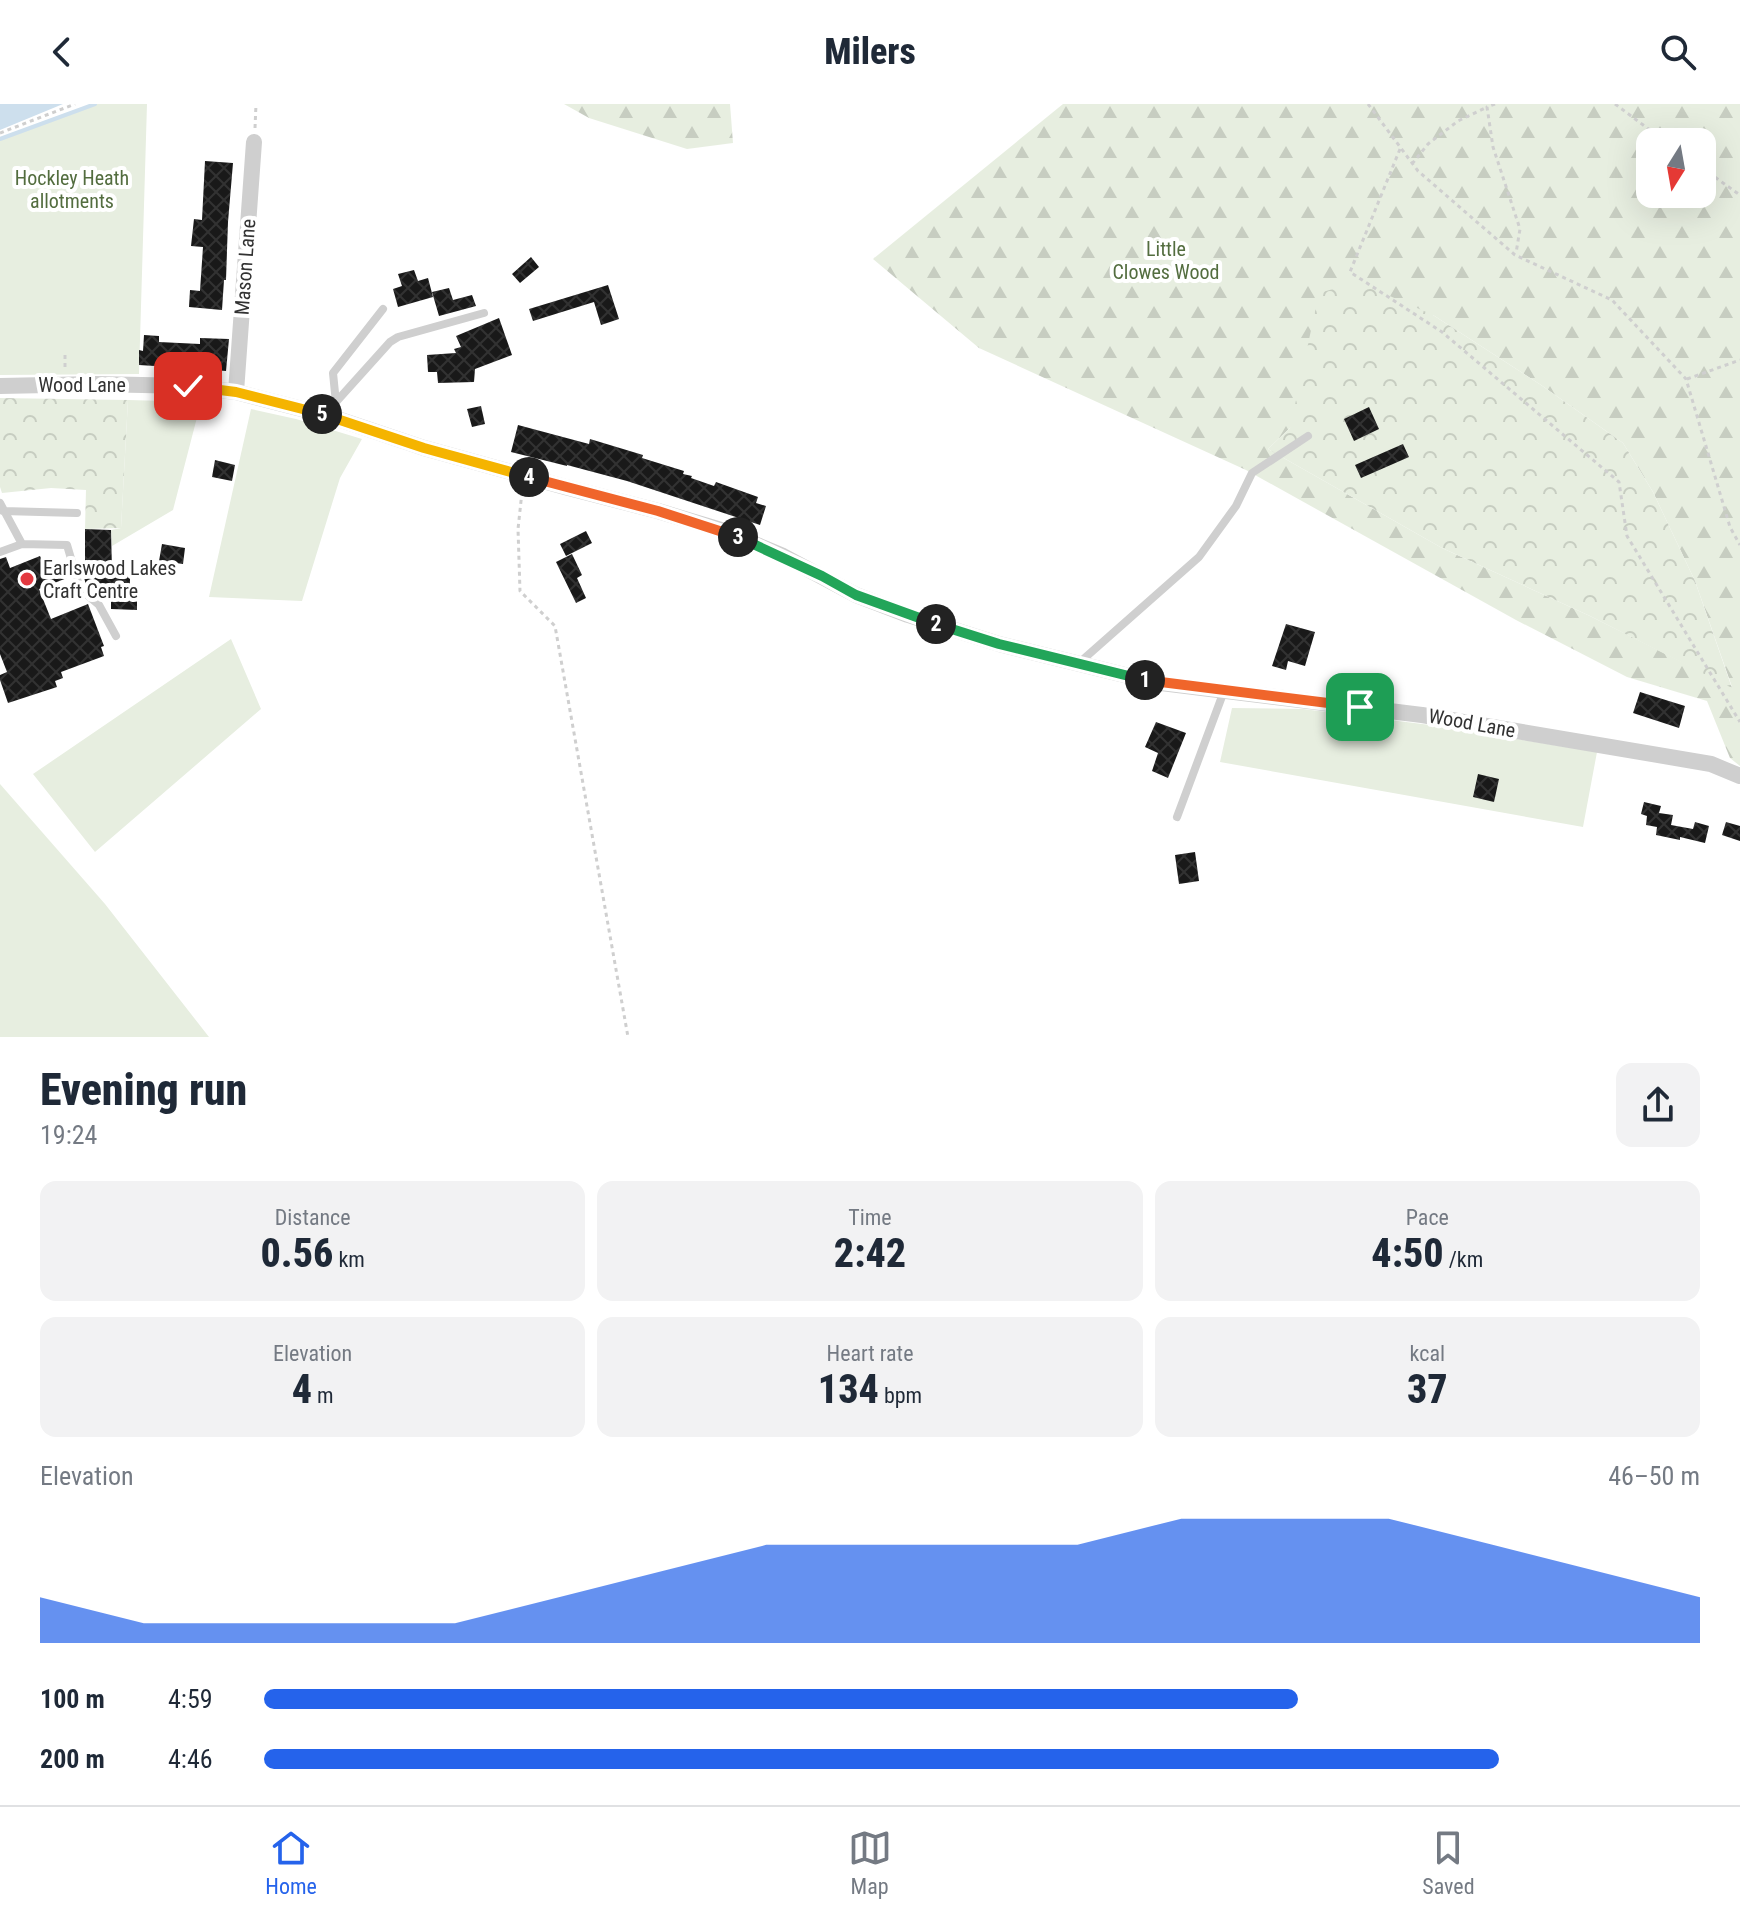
<!DOCTYPE html>
<html lang="en">
<head>
<meta charset="utf-8">
<style>
	body { margin:0; font-family:"Roboto Condensed",sans-serif; background:#f2f2f3; color:#1f2937; height:100vh; display:flex; flex-direction:column; font-size:30px; white-space:nowrap }
	* { box-sizing:border-box; margin:0 }
	p { font-size:26px; color:#747a83 }
	.icon { flex:none; width:44px; height:44px; fill:none; stroke:currentColor; stroke-width:2; stroke-linecap:round; stroke-linejoin:round }
	.map { position:relative; height:933px; overflow:hidden }
	.sheet { display:flex; flex-direction:column; background:#fff; flex:1 }
	.sheet>* { flex:none }
	.needle { width:52px; rotate:191deg }
	.fabs { position:absolute; left:1636px; top:24px; display:grid; gap:16px }
	.fabs a { display:grid; place-items:center; width:80px; height:80px; border-radius:16px; background:#fff; box-shadow:0 8px 32px #0002; font-size:40px }
	.pin { position:absolute; display:grid; place-items:center; width:68px; height:68px; color:#fff; margin:-34px; border-radius:16px; box-shadow:0 4px 12px #0006 }
	.km { position:absolute; width:40px; height:40px; margin:-20px; border-radius:50%; background:#222; color:#fff; font-size:22px; line-height:40px; text-align:center }
	.round { display:grid; place-items:center; flex:none; width:84px; height:84px; border-radius:16px; background:#f2f2f3 }
	.head { display:flex; align-items:center; justify-content:space-between; height:136px; padding:0 40px }
	h1 { font-size:44px; font-weight:800; line-height:60px }
	.figures { display:grid; grid-template-columns:repeat(3,1fr); gap:12px; height:136px; padding:8px 40px }
	.figures div { display:grid; align-content:center; border-radius:16px; background:#f2f2f3; text-align:center }
	.figures b { font-size:40px; font-weight:800 }
	.figures small { font-size:22px; font-weight:400 }
	.figures p { font-size:22px }
	.chart { height:224px; padding:16px 40px }
	.chart p { display:flex; justify-content:space-between }
	.chart svg { width:100%; height:144px; margin-top:8px; fill:#2563eb; opacity:.7 }
	ul { padding:0 40px; list-style:none; font-size:26px }
	li { display:grid; grid-template-columns:128px 96px 1fr; align-items:center; height:60px }
	li i { height:20px; border-radius:10px; background:#2563eb }
	header { display:flex; justify-content:space-between; align-items:center; height:104px; padding:0 40px; background:#fff; font-size:36px; font-weight:800 }
	.tabs { display:flex; justify-content:space-around; align-items:center; height:112px; border-top:2px solid #e0e1e3; background:#fff; font-size:22px; color:#747a83 }
	.tabs a { display:grid; justify-items:center; gap:4px }
	.tabs .on { color:#2563eb }
	.map>svg:first-child { display:block }
</style>
</head>
<body>
<header><svg class="icon" aria-label="back" viewBox="0 0 24 24"><path d="M15 5l-7 7 7 7"/></svg>Milers<svg class="icon" aria-label="search" viewBox="0 0 24 24"><circle cx="10" cy="10" r="6"/><path d="M15 15l6 6"/></svg></header>
<div class="map">
<svg width="1740" height="933" viewBox="0 0 1740 933">
	<defs>
		<pattern id="forest-firs" width="22" height="20" patternUnits="userSpaceOnUse" patternTransform="scale(2)"><rect width="22" height="20" fill="#e7eee0"/><path d="M5 1l3.5 6h-7zM16 11l3.5 6h-7z" fill="#c7cdc1"/></pattern>
		<pattern id="park-crowns" width="20" height="18" patternUnits="userSpaceOnUse" patternTransform="scale(2)"><rect width="20" height="18" fill="#e7eee0"/><path d="M2 6a3 3 0 1 1 6 0M12 15a3 3 0 1 1 6 0" fill="none" stroke="#c7cdc1"/></pattern>
		<pattern id="building-cross-hatch" width="8" height="8" patternUnits="userSpaceOnUse" patternTransform="scale(2)"><rect width="8" height="8" fill="#191919"/><path d="M0 0l8 8M0 8l8-8" fill="none" stroke="#323232"/></pattern>
	</defs>
	<rect width="100%" height="100%" fill="#fff"/>
	<path fill="#e7eee0" d="M95 0H147L139 270 0 271V35Z
		M128 296 201 298 173 406 112 442 111 426 121 424Z
		M251 305 296 315 362 335 340 374 302 497 209 493Z
		M231 535 261 605 95 748 33 670Z
		M1232 604 1303 605 1430 621 1597 648 1583 723 1220 658Z
		M0 680 105 800 209 933H0Z"/>
	<path fill="url(#forest-firs)" fill-rule="evenodd" d="M564 0H730L733 39 687 45 589 14Z
		M1063 0H1740V662L1730 654 1707 597 1627 573 1516 516 1246 366 979 244 873 155ZM1650 38H1702V90H1650ZM1433 211 1541 281 1623 339 1653 388 1695 477 1732 583 1590 512 1442 444 1268 345 1290 324Z"/>
	<path fill="url(#park-crowns)" d="M1358 178 1433 211 1541 281 1623 339 1653 388 1695 477 1732 584 1590 512 1442 444 1268 345 1290 324 1319 189Z
		M0 294 128 296 121 424 85 425 86 386 51 384 2 389 0 383Z"/>
	<path fill="#cddfed" d="M0 0H63L0 26Z"/>
	<g fill="none" stroke-linecap="round" stroke-linejoin="round">
		<path stroke="#cddfed" stroke-width="4" d="M0 35 95 0"/>
	</g>
	<path fill="url(#building-cross-hatch)" d="M205 57 233 59 228 118 226 176H224L222 206 189 203 190 186 200 187 203 143 191 142 194 115 202 116Z
		M531 153 539 163 520 179 512 170Z
		M414 166 418 177 428 174 433 193 398 203 393 185 402 182 398 170Z
		M608 181 619 215 601 221 594 198 533 217 529 205Z
		M449 184 453 196 472 191 476 202 439 212 432 188Z
		M499 214 512 251 475 265 474 278 438 279 437 268H428L427 251 456 249 454 245 461 243 456 232Z
		M144 231 159 232V238L200 240V234L229 235 226 267 198 265V262L170 260V263L139 261V246L143 247Z
		M481 302 485 320 472 323 467 305Z
		M1369 303 1379 325 1354 337 1344 315Z
		M518 321 589 340 590 335 643 351 642 354 684 367 683 370 692 372 691 374 714 382 716 378 758 393 756 399 766 402 760 421 627 377 567 361V362L511 348Z
		M1403 340 1409 353 1361 374 1355 361Z
		M215 356 235 361 232 377 212 373Z
		M85 425 111 426 112 466H130V482L86 481 82 466H85Z
		M586 427 592 439 566 452 560 440Z
		M162 440 185 444 183 460 159 457Z
		M572 450 582 471 577 474 586 494 576 499 556 458Z
		M40 452 45 464 61 458 67 474 39 485 51 515 88 500 104 542 101 543 104 552 61 568 63 574 55 577 57 583 8 599 0 576V571L7 568 0 550V455L6 453 10 464Z
		M137 481V506L111 505V491Z
		M1286 520 1315 528 1305 562 1288 557 1286 566 1272 562Z
		M1640 588 1685 602 1679 624 1633 609Z
		M1156 618 1186 629 1168 674 1152 667 1158 649 1145 643Z
		M1478 670 1499 675 1494 698 1473 693Z
		M1644 698 1661 702 1659 709 1673 711 1671 721 1693 725 1695 718 1709 722 1705 739 1680 733V736L1656 731 1657 723 1646 721 1647 712 1641 710Z
		M1726 718 1740 722V737L1722 731Z
		M1195 748 1199 777 1179 780 1175 751Z"/>
	<g fill="none" stroke-linecap="round" stroke-linejoin="round">
		<path stroke="#cfcfcf" stroke-width="3" stroke-dasharray="4 4" stroke-linecap="butt" d="M1368 0 1418 67 1515 151 1612 196 1686 275 1730 423 1740 441
			M1495 0 1487 3 1493 43 1520 125 1516 149
			M1615 0 1666 38
			M255 24 256 0
			M0 29 75 0
			M1400 45 1350 168 1442 228 1619 378 1627 432 1740 618
			M1412 60 1428 40 1458 17 1487 3
			M1702 64 1740 91
			M65 251V267
			M1687 275 1740 256
			M522 388 518 425 520 487 555 522 628 933"/>
		<path stroke="#cfcfcf" stroke-width="8" d="M336 298 390 238 398 233 484 209
			M336 299 333 269 383 205
			M0 399 22 440
			M3 407 77 409
			M0 448 22 440 67 441 80 485 99 501 116 532
			M1079 559 1199 453 1236 402 1252 369 1308 332
			M1177 713 1224 587"/>
		<path stroke="#cfcfcf" stroke-width="16" d="M0 282 96 280 188 282 236 288 329 312 424 344 565 383 658 407 721 426 783 452 856 491 908 511 999 540 1153 578 1422 611 1711 660 1740 672
			M236 288 254 38"/>
	</g>
	<g fill="none" stroke-linecap="round" stroke-linejoin="round">
		<defs>
			<path id="split-1" d="M1145 576 1360 603"/>
			<path id="split-2" d="M936 520 999 540 1145 576"/>
			<path id="split-3" d="M738 433 822 472 856 491 936 520"/>
			<path id="split-4" d="M529 373 658 407 738 433"/>
			<path id="split-5" d="M322 310 424 344 529 373"/>
			<path id="split-6" d="M188 282 236 288 322 310"/>
		</defs>
		<use href="#split-1" stroke="#fff" stroke-width="16"/>
		<use href="#split-2" stroke="#fff" stroke-width="16"/>
		<use href="#split-3" stroke="#fff" stroke-width="16"/>
		<use href="#split-4" stroke="#fff" stroke-width="16"/>
		<use href="#split-5" stroke="#fff" stroke-width="16"/>
		<use href="#split-6" stroke="#fff" stroke-width="16"/>
		<use href="#split-1" stroke="#f0652b" stroke-width="10"/>
		<use href="#split-2" stroke="#22a559" stroke-width="10"/>
		<use href="#split-3" stroke="#22a559" stroke-width="10"/>
		<use href="#split-4" stroke="#f0652b" stroke-width="10"/>
		<use href="#split-5" stroke="#f5b400" stroke-width="10"/>
		<use href="#split-6" stroke="#f5b400" stroke-width="10"/>
	</g>
	<circle fill="#e33940" stroke="#fff" stroke-width="3" cx="27" cy="475" r="8"/>
	<g text-anchor="middle" stroke-width="8" stroke-linejoin="round" paint-order="stroke">
		<g font-size="20" fill="#536d3f" stroke="#fff">
			<text x="72" y="81">Hockley Heath<tspan x="72" dy="23">allotments</tspan></text>
			<text x="1166" y="152">Little<tspan x="1166" dy="23">Clowes Wood</tspan></text>
		</g>
		<g font-size="20" fill="#323232" stroke="#fff">
			<text transform="translate(245 163) rotate(-86)" y="7">Mason Lane</text>
			<text x="82" y="288">Wood Lane</text>
			<text transform="translate(1472 619) rotate(10)" y="7">Wood Lane</text>
		</g>
		<g font-size="20" fill="#323232" stroke="#fff" text-anchor="start">
			<text x="43" y="471">Earlswood Lakes<tspan x="43" dy="23">Craft Centre</tspan></text>
		</g>
	</g>
</svg>
<div class="fabs">
<a><svg class="needle" viewBox="-14 -14 28 28"><path d="M0-13l5 13h-10z" fill="#e53935"/><path d="M0 13l5-13h-10z" fill="#747a83"/></svg></a>
</div>
<div class="pin" style="left:1360px;top:603px;background:#1e9e55"><svg class="icon" aria-label="arrive" viewBox="0 0 24 24"><path d="M6 21V4h12l-3 4 3 4H6"/></svg></div>
<div class="pin" style="left:188px;top:282px;background:#d93025"><svg class="icon" aria-label="check" viewBox="0 0 24 24"><path d="M5 12l5 5 9-10"/></svg></div>
<b class="km" style="left:1145px;top:576px">1</b>
<b class="km" style="left:936px;top:520px">2</b>
<b class="km" style="left:738px;top:433px">3</b>
<b class="km" style="left:529px;top:373px">4</b>
<b class="km" style="left:322px;top:310px">5</b>
</div>
<section class="sheet">
<div class="head"><div><h1>Evening run</h1><p>19:24</p></div><a class="round"><svg class="icon" aria-label="share" viewBox="0 0 24 24"><path d="M12 15V3M7 8l5-5 5 5M5 13v7h14v-7"/></svg></a></div>
<div class="figures">
<div><p>Distance</p><b>0.56<small> km</small></b></div>
<div><p>Time</p><b>2:42</b></div>
<div><p>Pace</p><b>4:50<small> /km</small></b></div>
</div>
<div class="figures">
<div><p>Elevation</p><b>4<small> m</small></b></div>
<div><p>Heart rate</p><b>134<small> bpm</small></b></div>
<div><p>kcal</p><b>37</b></div>
</div>
<div class="chart"><p><span>Elevation</span>46–50 m</p>
<svg viewBox="0 0 160 44" preserveAspectRatio="none"><path d="M0 44V30L10 38L20 38L30 38L40 38L50 30L60 22L70 14L80 14L90 14L100 14L110 6L120 6L130 6L140 14L150 22L160 30V44z"/></svg>
</div>
<ul>
<li><b>100 m</b>4:59<i style="width:72%"></i></li>
<li><b>200 m</b>4:46<i style="width:86%"></i></li>
</ul>
</section>
<nav class="tabs">
<a class="on"><svg class="icon" aria-label="home" viewBox="0 0 24 24"><path d="M3 11l9-7 9 7M6 9v11h12V9"/></svg>Home</a>
<a><svg class="icon" aria-label="map" viewBox="0 0 24 24"><path d="M3 6l6-2 6 2 6-2v14l-6 2-6-2-6 2zM9 4v14M15 6v14"/></svg>Map</a>
<a><svg class="icon" aria-label="saved" viewBox="0 0 24 24"><path d="M7 4h10v16l-5-4-5 4z"/></svg>Saved</a>
</nav>
</body>
</html>
